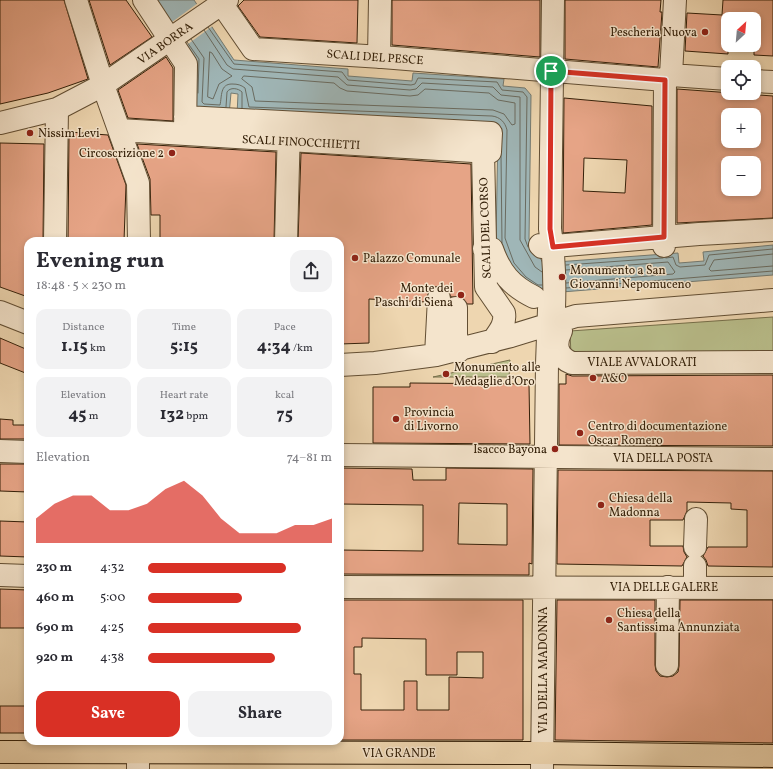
<!DOCTYPE html>
<html lang="en">
<head>
<meta charset="utf-8">
<style>
	body { margin:0; font-family:Vollkorn,serif; background:#f2f2f3; color:#2b2b33; height:100vh; display:flex; flex-direction:column; font-size:15px; white-space:nowrap }
	* { box-sizing:border-box; margin:0 }
	p { font-size:13px; color:#7c7c81 }
	.icon { flex:none; width:22px; height:22px; fill:none; stroke:currentColor; stroke-width:2; stroke-linecap:round; stroke-linejoin:round }
	.map { position:relative; flex:1; overflow:hidden }
	.sheet { position:absolute; left:24px; top:237px; width:320px; height:508px; display:flex; flex-direction:column; background:#fff; border-radius:12px; box-shadow:0 2px 6px #0003 }
	.sheet>* { flex:none }
	.needle { width:26px; rotate:26deg }
	.tools { position:absolute; left:721px; top:12px; display:grid; gap:8px }
	.tools a { display:grid; place-items:center; width:40px; height:40px; border-radius:8px; background:#fff; box-shadow:0 2px 6px #0003; font-size:20px }
	.pin { position:absolute; display:grid; place-items:center; width:34px; height:34px; color:#fff; margin:-17px; border:2px solid #fff; border-radius:50%; box-shadow:0 1px 4px #0007 }
	.round { display:grid; place-items:center; flex:none; width:42px; height:42px; border-radius:12px; background:#f2f2f3 }
	.summary { display:flex; align-items:center; justify-content:space-between; height:68px; padding:0 12px }
	h1 { font-size:22px; font-weight:700; line-height:30px }
	.metrics { display:grid; grid-template-columns:repeat(3,1fr); gap:6px; height:68px; padding:4px 12px }
	.metrics div { display:grid; align-content:center; border-radius:10px; background:#f2f2f3; text-align:center }
	.metrics b { font-size:17px; font-weight:700 }
	.metrics small { font-size:11px; font-weight:400 }
	.metrics p { font-size:11px }
	.chart { height:112px; padding:8px 12px }
	.chart p { display:flex; justify-content:space-between }
	.chart svg { width:100%; height:72px; margin-top:4px; fill:#d93025; opacity:.7 }
	.action { display:flex; gap:8px; margin-top:auto; padding:8px 12px }
	.action a { flex:1; height:46px; border-radius:12px; background:#d93025; color:#fff; font-size:16px; font-weight:700; line-height:46px; text-align:center }
	.action a+a { background:#f2f2f3; color:#2b2b33 }
	ul { padding:0 12px; list-style:none; font-size:13px }
	li { display:grid; grid-template-columns:64px 48px 1fr; align-items:center; height:30px }
	li i { height:10px; border-radius:5px; background:#d93025 }
	.map>svg:first-child { display:block }
</style>
</head>
<body>
<div class="map">
<svg width="773" height="769" viewBox="0 0 773 769">
	<rect width="100%" height="100%" fill="#eed6b0"/>
	<filter id="stains"><feTurbulence type="fractalNoise" baseFrequency=".005" numOctaves="4"/><feColorMatrix values="0 0 0 0 .2 0 0 0 0 .09 0 0 0 0 .02 0 0 0 .5 -.17"/></filter>
	<radialGradient id="worn" r=".72"><stop offset=".6" stop-color="#630" stop-opacity="0"/><stop offset="1" stop-color="#630" stop-opacity=".3"/></radialGradient>
	<path fill="#b9be8b" stroke="#766f4a" d="M773 317V352L571 356 570 331Z
		M510 360 509 377H433Z"/>
	<path fill="#9fb6b7" stroke="#747a71" d="M153 0H194L234 60 348 69V76L412 81 413 73 504 79 503 86 525 88 531 95 529 239 543 263 678 253 679 263 704 261 703 252 773 245V275L537 294 520 285 496 240 498 131 237 115 238 94 231 93 229 115 193 113Z"/>
	<path fill="#eed6b0" d="M198 3 214 25 184 47 168 25Z"/>
	<g fill="none" stroke-linecap="round" stroke-linejoin="round">
		<path stroke="#6a6b60" stroke-width="1" d="M208 27 234 64 342 72 348 80 411 85 415 84 418 78 497 82 502 90 523 92 527 97 525 239 528 247
			M204 30 227 65 233 69 338 77 347 85 410 90 416 89 422 83 493 87 501 95 520 97V240L535 267 542 272
			M191 39 204 58 202 102 204 104 220 105C222 96 220 84 232 84 238 84 241 85 245 88L249 107 492 116C500 117 505 122 507 130L505 238 514 263 526 277 538 285H542
			M187 42 199 59 198 93
			M210 52 212 53 222 69 232 76 219 84 213 99 208 97Z
			M244 76 334 83 340 88 347 91 410 96 418 95 425 89 489 93 498 100 515 103V124L512 125 504 114 493 110 255 101 252 87 242 79Z
			M226 107 227 92C230 87 238 88 242 92V108
			M501 154 502 243
			M773 254 714 260 709 269 711 271 773 266
			M666 258 673 257 676 265 680 267 705 265 709 255 773 249
			M566 265 663 258
			M566 270 668 262 675 272 673 274 566 283
			M566 288 773 271"/>
	</g>
	<path fill="#e6a486" stroke="#342009" fill-rule="evenodd" d="M0 0H64L88 79 48 93 0 104Z
		M89 0H126L152 37 110 65Z
		M244 0H358L357 43 260 37 238 6Z
		M392 0H540V57L392 45Z
		M565 0H661L660 12H662L658 67 565 59Z
		M723 0H773V56L754 55V19H728V54L685 51 687 13 722 15Z
		M166 57 173 68V121L128 118 118 90Z
		M677 89 773 96V218L677 223ZM728 115H754V141H728ZM728 163H754V189H728Z
		M564 98 652 106V225L563 233ZM584 158 627 160 625 193 583 191Z
		M69 132 108 135 126 185 124 241H68Z
		M0 143 44 144 43 241H28V297L0 287Z
		M137 144 276 152 274 241H160V215H151L150 179Z
		M301 153 471 164 473 304H467L462 297H451L446 288 440 286 434 287 429 291 426 302 369 299V343L340 344V241H298Z
		M0 338 28 350V374L0 363Z
		M566 374 572 376 773 375V446L559 445V384H566Z
		M410 383 529 384 530 444 373 443V387H410Z
		M0 419 13 420V425H28V439H0Z
		M0 464H28V492L0 491Z
		M340 468 412 469 413 480H446V468L533 469 532 564 529 563V575L340 574V550L423 551V505L340 504ZM459 503 507 504V545L458 544Z
		M558 470 773 471V567L708 566 706 560 703 556 708 547H747V510L731 509V503L687 502V511L683 520H650V546H683L684 552 687 557 682 566 557 564Z
		M0 521 28 522V557L0 556Z
		M0 589 28 590V628H0Z
		M340 600H523V740H340ZM362 638 426 639V675H457V652H483V678L449 677V710H417V681H404V710H361V674H354V647H362Z
		M557 600H655V665L656 671 660 676 667 677 673 676 678 672 679 666 680 600H773V743L555 740Z
		M0 706H28V733H0Z"/>
	<g fill="none" stroke-linecap="round" stroke-linejoin="round">
		<defs>
			<path id="minor" d="M76 0 103 85 138 183 139 241
				M144 0 186 64 185 132
				M219 0 253 49 382 57 665 80H667L671 75 728 79
				M379 57 380 0
				M671 75 675 0
				M754 81 773 82
				M0 123 57 109 103 85 227 0
				M119 130 490 152 491 133 185 117
				M483 152 486 287 504 313C506 325 498 333 492 342
				M55 241 57 109
				M286 241 289 126
				M540 245 542 247 699 234 773 230
				M664 246 665 80
				M484 249H492C500 272 511 286 534 297
				M456 308V335L459 351
				M0 312 28 323
				M561 331C554 345 557 357 572 363L773 362
				M436 355 439 298
				M340 365 375 363 436 355 511 336 576 316 773 300
				M0 451 28 452
				M340 455 773 459
				M695 547 696 519
				M695 566V587
				M0 575 28 576
				M340 587 773 588
				M667 665 668 587
				M138 769V741
				M542 769 547 364 549 309 554 308C555 282 554 255 550 229L553 0"/>
			<path id="major" d="M0 752 542 753 773 756"/>
		</defs>
		<use href="#minor" stroke="#624e33" stroke-width="24"/>
		<use href="#major" stroke="#342009" stroke-width="24"/>
		<use href="#minor" stroke="#f4e4cc" stroke-width="22"/>
		<use href="#major" stroke="#eed6b0" stroke-width="22"/>
	</g>
	<g fill="none" stroke-linecap="round" stroke-linejoin="round">
		<defs>
			<path id="route" d="M551 71 665 80 664 237 553 247 550 229Z"/>
		</defs>
		<use href="#route" stroke="#fff" stroke-width="8"/>
		<use href="#route" stroke="#d93025" stroke-width="5"/>
	</g>
	<g fill="#8f2418" stroke="#f4e4cc" stroke-width="1.5">
		<circle cx="705" cy="32" r="4"/>
		<circle cx="30" cy="133" r="4"/>
		<circle cx="172" cy="153" r="4"/>
		<circle cx="355" cy="258" r="4"/>
		<circle cx="562" cy="277" r="4"/>
		<circle cx="461" cy="295" r="4"/>
		<circle cx="446" cy="374" r="4"/>
		<circle cx="593" cy="378" r="4"/>
		<circle cx="396" cy="419" r="4"/>
		<circle cx="580" cy="433" r="4"/>
		<circle cx="555" cy="449" r="4"/>
		<circle cx="601" cy="505" r="4"/>
		<circle cx="609" cy="620" r="4"/>
	</g>
	<g text-anchor="middle" stroke-width="3" stroke-linejoin="round" paint-order="stroke">
		<g font-size="12" fill="#342009" stroke="#f4e4cc" text-anchor="start">
			<text x="697" y="36" text-anchor="end">Pescheria Nuova</text>
			<text x="38" y="137">Nissim Levi</text>
			<text x="164" y="157" text-anchor="end">Circoscrizione 2</text>
			<text x="363" y="262">Palazzo Comunale</text>
			<text x="570" y="274">Monumento a San<tspan x="570" dy="14">Giovanni Nepomuceno</tspan></text>
			<text x="453" y="292" text-anchor="end">Monte dei<tspan x="453" dy="14">Paschi di Siena</tspan></text>
			<text x="454" y="371">Monumento alle<tspan x="454" dy="14">Medaglie d’Oro</tspan></text>
			<text x="601" y="382">A&amp;O</text>
			<text x="404" y="416">Provincia<tspan x="404" dy="14">di Livorno</tspan></text>
			<text x="588" y="430">Centro di documentazione<tspan x="588" dy="14">Oscar Romero</tspan></text>
			<text x="547" y="453" text-anchor="end">Isacco Bayona</text>
			<text x="609" y="502">Chiesa della<tspan x="609" dy="14">Madonna</tspan></text>
			<text x="617" y="617">Chiesa della<tspan x="617" dy="14">Santissima Annunziata</tspan></text>
		</g>
		<g font-size="12" fill="#342009" stroke="#f4e4cc">
			<text transform="translate(165 43) rotate(-35)" y="4">VIA BORRA</text>
			<text transform="translate(375 57) rotate(4)" y="4">SCALI DEL PESCE</text>
			<text transform="translate(301 142) rotate(3)" y="4">SCALI FINOCCHIETTI</text>
			<text transform="translate(485 228) rotate(-92)" y="4">SCALI DEL CORSO</text>
			<text x="642" y="366">VIALE AVVALORATI</text>
			<text x="663" y="462">VIA DELLA POSTA</text>
			<text x="664" y="591">VIA DELLE GALERE</text>
			<text transform="translate(543 670) rotate(-90)" y="4">VIA DELLA MADONNA</text>
			<text x="399" y="757">VIA GRANDE</text>
		</g>
	</g>
	<rect width="100%" height="100%" filter="url(#stains)"/>
	<rect width="100%" height="100%" fill="url(#worn)"/>
</svg>
<div class="tools">
<a><svg class="needle" viewBox="-14 -14 28 28"><path d="M0-13l5 13h-10z" fill="#e53935"/><path d="M0 13l5-13h-10z" fill="#7c7c81"/></svg></a>
<a><svg class="icon" aria-label="locate" viewBox="0 0 24 24"><circle cx="12" cy="12" r="6"/><path d="M12 2v4M12 18v4M2 12h4M18 12h4"/></svg></a>
<a>+</a>
<a>−</a>
</div>
<div class="pin" style="left:551px;top:71px;background:#1e9e55"><svg class="icon" aria-label="arrive" viewBox="0 0 24 24"><path d="M6 21V4h12l-3 4 3 4H6"/></svg></div>
<section class="sheet">
<div class="summary"><div><h1>Evening run</h1><p>18:48 · 5 × 230 m</p></div><a class="round"><svg class="icon" aria-label="share" viewBox="0 0 24 24"><path d="M12 15V3M7 8l5-5 5 5M5 13v7h14v-7"/></svg></a></div>
<div class="metrics">
<div><p>Distance</p><b>1.15<small> km</small></b></div>
<div><p>Time</p><b>5:15</b></div>
<div><p>Pace</p><b>4:34<small> /km</small></b></div>
</div>
<div class="metrics">
<div><p>Elevation</p><b>45<small> m</small></b></div>
<div><p>Heart rate</p><b>132<small> bpm</small></b></div>
<div><p>kcal</p><b>75</b></div>
</div>
<div class="chart"><p><span>Elevation</span>74–81 m</p>
<svg viewBox="0 0 160 44" preserveAspectRatio="none"><path d="M0 44V29L10 20L20 15L30 15L40 24L50 24L60 20L70 11L80 6L90 15L100 29L110 38L120 38L130 38L140 33L150 33L160 29V44z"/></svg>
</div>
<ul>
<li><b>230 m</b>4:32<i style="width:75%"></i></li>
<li><b>460 m</b>5:00<i style="width:51%"></i></li>
<li><b>690 m</b>4:25<i style="width:83%"></i></li>
<li><b>920 m</b>4:38<i style="width:69%"></i></li>
</ul>
<div class="action"><a>Save</a><a>Share</a></div>
</section>
</div>
</body>
</html>
